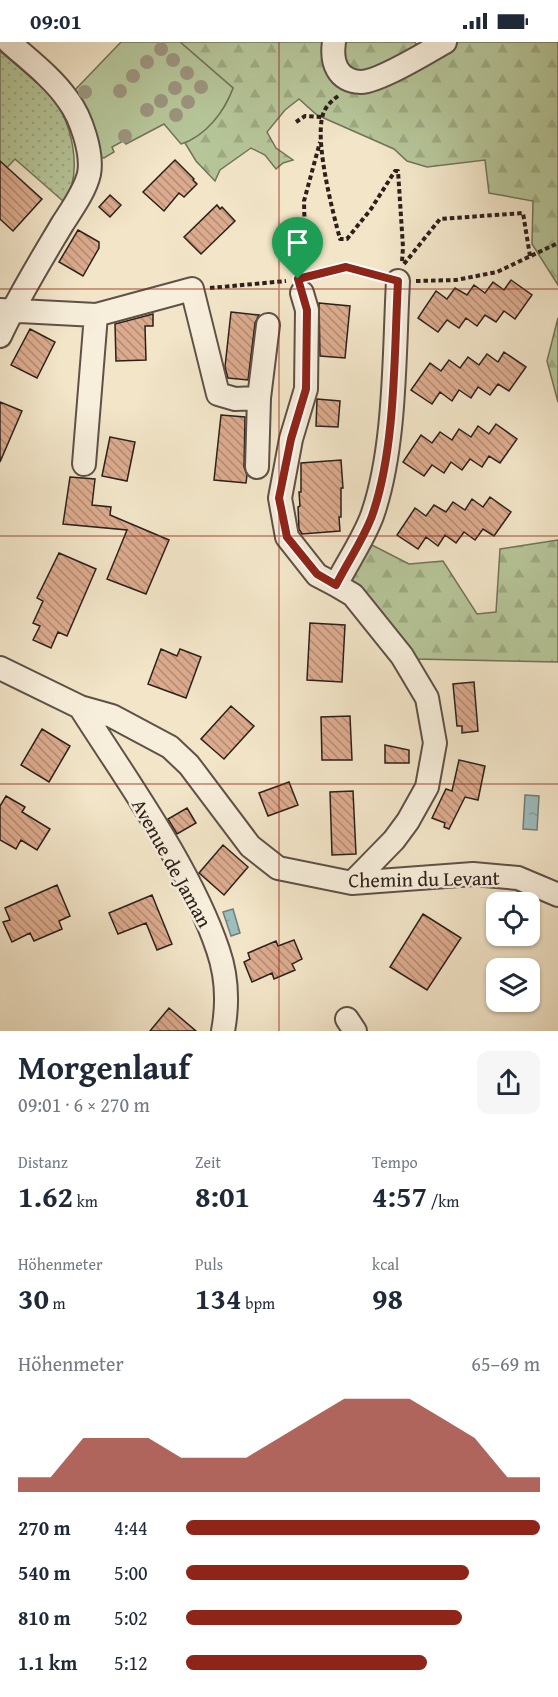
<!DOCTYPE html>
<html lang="de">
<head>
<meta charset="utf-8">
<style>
	body { margin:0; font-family:"Gentium Book Plus",serif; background:#f6f6f7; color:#1f2937; height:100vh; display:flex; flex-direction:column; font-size:22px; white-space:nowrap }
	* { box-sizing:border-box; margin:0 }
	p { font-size:20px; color:#747a83 }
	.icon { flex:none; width:33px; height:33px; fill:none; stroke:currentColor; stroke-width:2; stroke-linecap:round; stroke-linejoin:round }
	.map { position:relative; height:989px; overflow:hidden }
	.sheet { display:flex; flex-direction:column; background:#fff; flex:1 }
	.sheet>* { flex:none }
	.fabs { position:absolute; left:486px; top:850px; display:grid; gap:12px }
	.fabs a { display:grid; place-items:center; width:54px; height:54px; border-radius:12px; background:#fff; box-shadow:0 2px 4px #0004; font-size:30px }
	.pin { position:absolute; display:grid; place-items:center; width:51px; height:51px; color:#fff; margin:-62px -26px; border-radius:50% 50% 50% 0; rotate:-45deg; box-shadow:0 0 6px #0007 }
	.pin .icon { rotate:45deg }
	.round { display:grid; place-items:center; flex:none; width:63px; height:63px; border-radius:12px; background:#f6f6f7 }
	.headline { display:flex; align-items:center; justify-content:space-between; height:102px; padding:0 18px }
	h1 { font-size:33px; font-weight:800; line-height:45px }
	.figures { display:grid; grid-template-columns:repeat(3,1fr); gap:9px; height:102px; padding:6px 18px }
	.figures div { display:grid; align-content:center }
	.figures b { font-size:30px; font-weight:800 }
	.figures small { font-size:16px; font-weight:400 }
	.figures p { font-size:16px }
	.chart { height:168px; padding:12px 18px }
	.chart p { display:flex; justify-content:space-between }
	.chart svg { width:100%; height:108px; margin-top:6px; fill:#8f2418; opacity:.7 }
	ul { padding:0 18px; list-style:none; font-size:20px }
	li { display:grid; grid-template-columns:96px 72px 1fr; align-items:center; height:45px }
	li i { height:15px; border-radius:8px; background:#8f2418 }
	.status { display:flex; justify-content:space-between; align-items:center; height:42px; padding:0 30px; background:#fff; direction:ltr }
	.status svg { height:16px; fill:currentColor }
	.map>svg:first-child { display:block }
</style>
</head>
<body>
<div class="status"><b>09:01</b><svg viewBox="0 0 49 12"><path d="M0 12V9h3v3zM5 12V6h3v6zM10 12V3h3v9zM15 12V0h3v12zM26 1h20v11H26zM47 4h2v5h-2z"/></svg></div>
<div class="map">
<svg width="558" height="989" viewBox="0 0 558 989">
	<defs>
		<pattern id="grass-dots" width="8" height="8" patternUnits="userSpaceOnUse" patternTransform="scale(1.5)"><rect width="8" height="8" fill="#b6c699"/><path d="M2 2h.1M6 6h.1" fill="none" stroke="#9daa83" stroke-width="1.8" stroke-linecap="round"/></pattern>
		<pattern id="forest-firs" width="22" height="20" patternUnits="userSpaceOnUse" patternTransform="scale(1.5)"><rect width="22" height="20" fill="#b6c699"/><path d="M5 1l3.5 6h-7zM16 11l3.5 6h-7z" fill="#9daa83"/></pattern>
		<pattern id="water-ripples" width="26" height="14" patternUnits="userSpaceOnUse" patternTransform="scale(1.5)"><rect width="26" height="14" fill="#9ebdbe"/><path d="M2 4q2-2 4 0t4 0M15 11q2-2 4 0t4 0" fill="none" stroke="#88a2a3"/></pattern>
		<pattern id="building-back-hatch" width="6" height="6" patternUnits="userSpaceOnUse" patternTransform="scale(1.5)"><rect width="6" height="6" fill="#dcab8e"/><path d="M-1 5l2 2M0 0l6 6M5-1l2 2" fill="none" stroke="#b38b73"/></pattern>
	</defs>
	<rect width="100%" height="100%" fill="#f2e5c8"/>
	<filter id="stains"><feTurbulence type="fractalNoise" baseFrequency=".00333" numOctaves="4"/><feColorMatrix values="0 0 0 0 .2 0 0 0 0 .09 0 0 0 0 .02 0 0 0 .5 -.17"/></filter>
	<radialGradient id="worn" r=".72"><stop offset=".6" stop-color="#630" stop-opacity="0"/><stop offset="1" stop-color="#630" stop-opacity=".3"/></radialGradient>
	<path fill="url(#grass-dots)" stroke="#71735a" stroke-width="1.5" d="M0 9C16 23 34 37 49 52 72 76 84 131 64 160L15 117 0 133Z"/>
	<path fill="url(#forest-firs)" stroke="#71735a" stroke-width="1.5" d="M180 0H415L420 8 434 0H558V243L532 202 533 159 489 151 485 118 427 125 407 119 394 107 317 73 299 57 285 68 267 90 276 106 293 118 283 121 276 127 265 113 251 106 220 128 215 139 196 119 185 101C208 89 224 71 233 46Z
		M558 276V360L547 319Z
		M558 498V620L414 617 348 538 372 503 409 522 443 519 477 572 496 570 500 507Z"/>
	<path fill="#b6c699" stroke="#71735a" stroke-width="1.5" d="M121 0H180L233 46C224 70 206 94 181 102L164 82 126 102 123 99 112 105 114 110 104 116 100 115 74 49Z"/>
	<path fill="url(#water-ripples)" stroke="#707e7d" stroke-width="1.5" d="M525 753 539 754 537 788 523 787Z
		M233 867 240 891 231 894 223 870Z"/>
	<path fill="url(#building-back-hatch)" stroke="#2c201c" stroke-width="1.5" d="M175 118 194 137 193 138 197 142 184 155 179 151 164 169 143 150Z
		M0 119 42 157 13 189 0 177Z
		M110 153 121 163 110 175 99 165Z
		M217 163 220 167 222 165 235 179 201 212 184 195Z
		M78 188 99 200V206L83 234 59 220Z
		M511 238 532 253 515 277 504 269 496 280 485 273 477 284 466 276 459 286 447 278 438 290 418 276 436 249 447 257 455 246 467 253 474 243 485 251 493 240 504 248Z
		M319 261 350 264 345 316 320 314Z
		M231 270 259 273 255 281 248 338 228 336 225 325Z
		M153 272V284H145L146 318 116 319 115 282Z
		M30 287 55 300 37 336 11 323Z
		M504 310 526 325 509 349 498 342 490 353 478 345 471 356 459 348 452 359 440 350 432 362 411 348 430 321 441 329 449 318 460 326 468 315 479 323 487 312 498 320Z
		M317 357 340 359 338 385 316 384Z
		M0 360 22 369 0 420Z
		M221 373 245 375 244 425 247 433 246 441 214 438Z
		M496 382 517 397 500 421 489 414 482 425 470 417 462 428 451 420 444 431 432 423 424 434 403 420 421 393 432 401 440 390 452 398 459 387 471 395 478 384 489 392Z
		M110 395 135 400 127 439 102 434Z
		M341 418 343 446H341V475H339L340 489 302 492 299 487 298 465 300 464 299 450H301V421Z
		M70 435 95 437 92 463 111 465 110 473 169 498 146 552 107 537 127 488 63 482Z
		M490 455 511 470 494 494 483 487 475 498 464 490 456 501 445 493 438 504 426 495 418 507 397 493 415 466 426 474 434 463 446 470 453 460 465 468 472 457 483 465Z
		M59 511 96 527 67 594 58 590 51 606 33 598 40 584 33 581 43 559 37 556Z
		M310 581 345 583 342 640 307 638Z
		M161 607 177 614 180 607 201 615 186 656 148 642Z
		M474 640 478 689 462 691V684H457L453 642Z
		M231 664 254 684 224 717 201 697Z
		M350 674 352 718H322L321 675Z
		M42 687 70 704 49 740 21 723Z
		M385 703 409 708V721H385Z
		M459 718 485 724 478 758 465 755 449 787 444 785 445 781 432 776 446 747 452 749Z
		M289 740 298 763 268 774 259 751Z
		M353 749 356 812 332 813 330 750Z
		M6 754 25 765 22 770 50 787 37 808 21 798 16 807 0 798V764Z
		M187 766 196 781 177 792 168 777Z
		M223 803 248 825 224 853 199 831Z
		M57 843 70 874 59 879 62 887 34 899 30 891 12 900 3 880 10 878 5 866Z
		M152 853 172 902 157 908 146 881 118 892 109 871Z
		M423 872 461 896 427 948 390 925Z
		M294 898 302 917 292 922 295 928 274 937 272 931 252 940 244 920 250 917 248 911 276 899 278 904Z
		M169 966 196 989H150Z"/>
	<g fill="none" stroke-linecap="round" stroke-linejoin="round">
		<defs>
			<path id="minor" d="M334 0C331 20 337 39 361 40 378 40 428 10 445 0
				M302 251 307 268 306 347 291 397 280 456 287 495 317 533 336 543
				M0 268 96 273 192 247 218 352 235 357 259 356 268 283
				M0 294C18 255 41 218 63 181 72 167 85 149 89 132 93 111 81 75 68 58 53 36 29 18 9 0
				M84 422 96 273
				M257 425 259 356
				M0 626 80 665 112 674 170 705 189 723 250 804 278 826 352 841 473 832 518 836 558 853
				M80 665C127 739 190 825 218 908 227 934 228 962 223 989
				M352 841 394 798 408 779 427 745 435 701 427 656 402 614 353 553 336 543C347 521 363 498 372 474 396 406 394 312 398 239
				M347 977 355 989"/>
		</defs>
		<use href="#minor" stroke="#5e5147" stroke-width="26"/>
		<path stroke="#2c201c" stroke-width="4" stroke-dasharray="4.5 3" stroke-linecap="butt" d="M338 54C330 60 324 66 322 76 316 105 332 167 340 197H347L371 167 395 129H398L403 205 402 220
			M296 80 305 74 322 75
			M404 222 440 177 523 171 530 214
			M299 234 305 199 304 159 320 100
			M311 234 346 225 379 234
			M416 239 456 238 497 230 558 201
			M210 246 286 239"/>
		<use href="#minor" stroke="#f7eedb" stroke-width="22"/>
	</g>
	<g fill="#9c947e">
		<circle cx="161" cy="7" r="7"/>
		<circle cx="173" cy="18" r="7"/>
		<circle cx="147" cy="20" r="7"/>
		<circle cx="187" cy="31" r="7"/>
		<circle cx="133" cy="34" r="7"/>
		<circle cx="201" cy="45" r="7"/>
		<circle cx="175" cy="46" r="7"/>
		<circle cx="120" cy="49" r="7"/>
		<circle cx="85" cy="50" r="7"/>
		<circle cx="161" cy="59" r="7"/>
		<circle cx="188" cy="60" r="7"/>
		<circle cx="147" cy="68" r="7"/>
		<circle cx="176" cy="73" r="7"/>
		<circle cx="125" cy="94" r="7"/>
	</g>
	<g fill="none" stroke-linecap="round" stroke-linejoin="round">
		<defs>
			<path id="route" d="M346 225 398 239C394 312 396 406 372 474 363 498 347 521 336 543L317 532 287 495 279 456 291 397 306 347 307 268 298 237Z"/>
		</defs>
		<use href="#route" stroke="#fff" stroke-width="12"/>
		<use href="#route" stroke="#8f2418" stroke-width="8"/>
	</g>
	<path fill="none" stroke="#8f2418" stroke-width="1.5" stroke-opacity="0.55" d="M279 0V989M0 247H558M0 494H558M0 742H558"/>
	<g text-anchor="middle" stroke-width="5" stroke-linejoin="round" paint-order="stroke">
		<g font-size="20" fill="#2c201c" stroke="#f7eedb">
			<text transform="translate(172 821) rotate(61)" y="7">Avenue de Jaman</text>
			<text transform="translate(424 837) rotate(-1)" y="7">Chemin du Levant</text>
		</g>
	</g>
	<rect width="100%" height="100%" filter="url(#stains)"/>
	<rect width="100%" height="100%" fill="url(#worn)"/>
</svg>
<div class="fabs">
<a><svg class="icon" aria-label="locate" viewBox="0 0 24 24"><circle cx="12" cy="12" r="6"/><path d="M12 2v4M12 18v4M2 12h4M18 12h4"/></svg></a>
<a><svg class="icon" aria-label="layers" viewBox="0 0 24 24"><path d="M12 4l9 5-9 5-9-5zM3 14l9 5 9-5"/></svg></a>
</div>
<div class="pin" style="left:298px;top:237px;background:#1e9e55"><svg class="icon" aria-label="arrive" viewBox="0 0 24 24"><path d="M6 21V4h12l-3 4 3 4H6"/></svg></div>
</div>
<section class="sheet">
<div class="headline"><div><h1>Morgenlauf</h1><p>09:01 · 6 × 270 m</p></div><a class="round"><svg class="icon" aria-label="share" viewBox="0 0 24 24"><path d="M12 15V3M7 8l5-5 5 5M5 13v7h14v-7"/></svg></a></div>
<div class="figures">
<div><p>Distanz</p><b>1.62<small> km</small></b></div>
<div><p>Zeit</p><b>8:01</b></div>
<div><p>Tempo</p><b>4:57<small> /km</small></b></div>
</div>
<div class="figures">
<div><p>Höhenmeter</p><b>30<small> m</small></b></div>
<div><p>Puls</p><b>134<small> bpm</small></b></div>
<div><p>kcal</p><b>98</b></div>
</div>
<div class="chart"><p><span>Höhenmeter</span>65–69 m</p>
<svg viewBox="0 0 160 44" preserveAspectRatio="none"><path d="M0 44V38L10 38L20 22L30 22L40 22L50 30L60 30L70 30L80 22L90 14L100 6L110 6L120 6L130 14L140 22L150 38L160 38V44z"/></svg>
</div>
<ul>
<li><b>270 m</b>4:44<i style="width:100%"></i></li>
<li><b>540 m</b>5:00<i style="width:80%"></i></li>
<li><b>810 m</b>5:02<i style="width:78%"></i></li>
<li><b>1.1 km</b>5:12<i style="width:68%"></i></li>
</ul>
</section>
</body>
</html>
